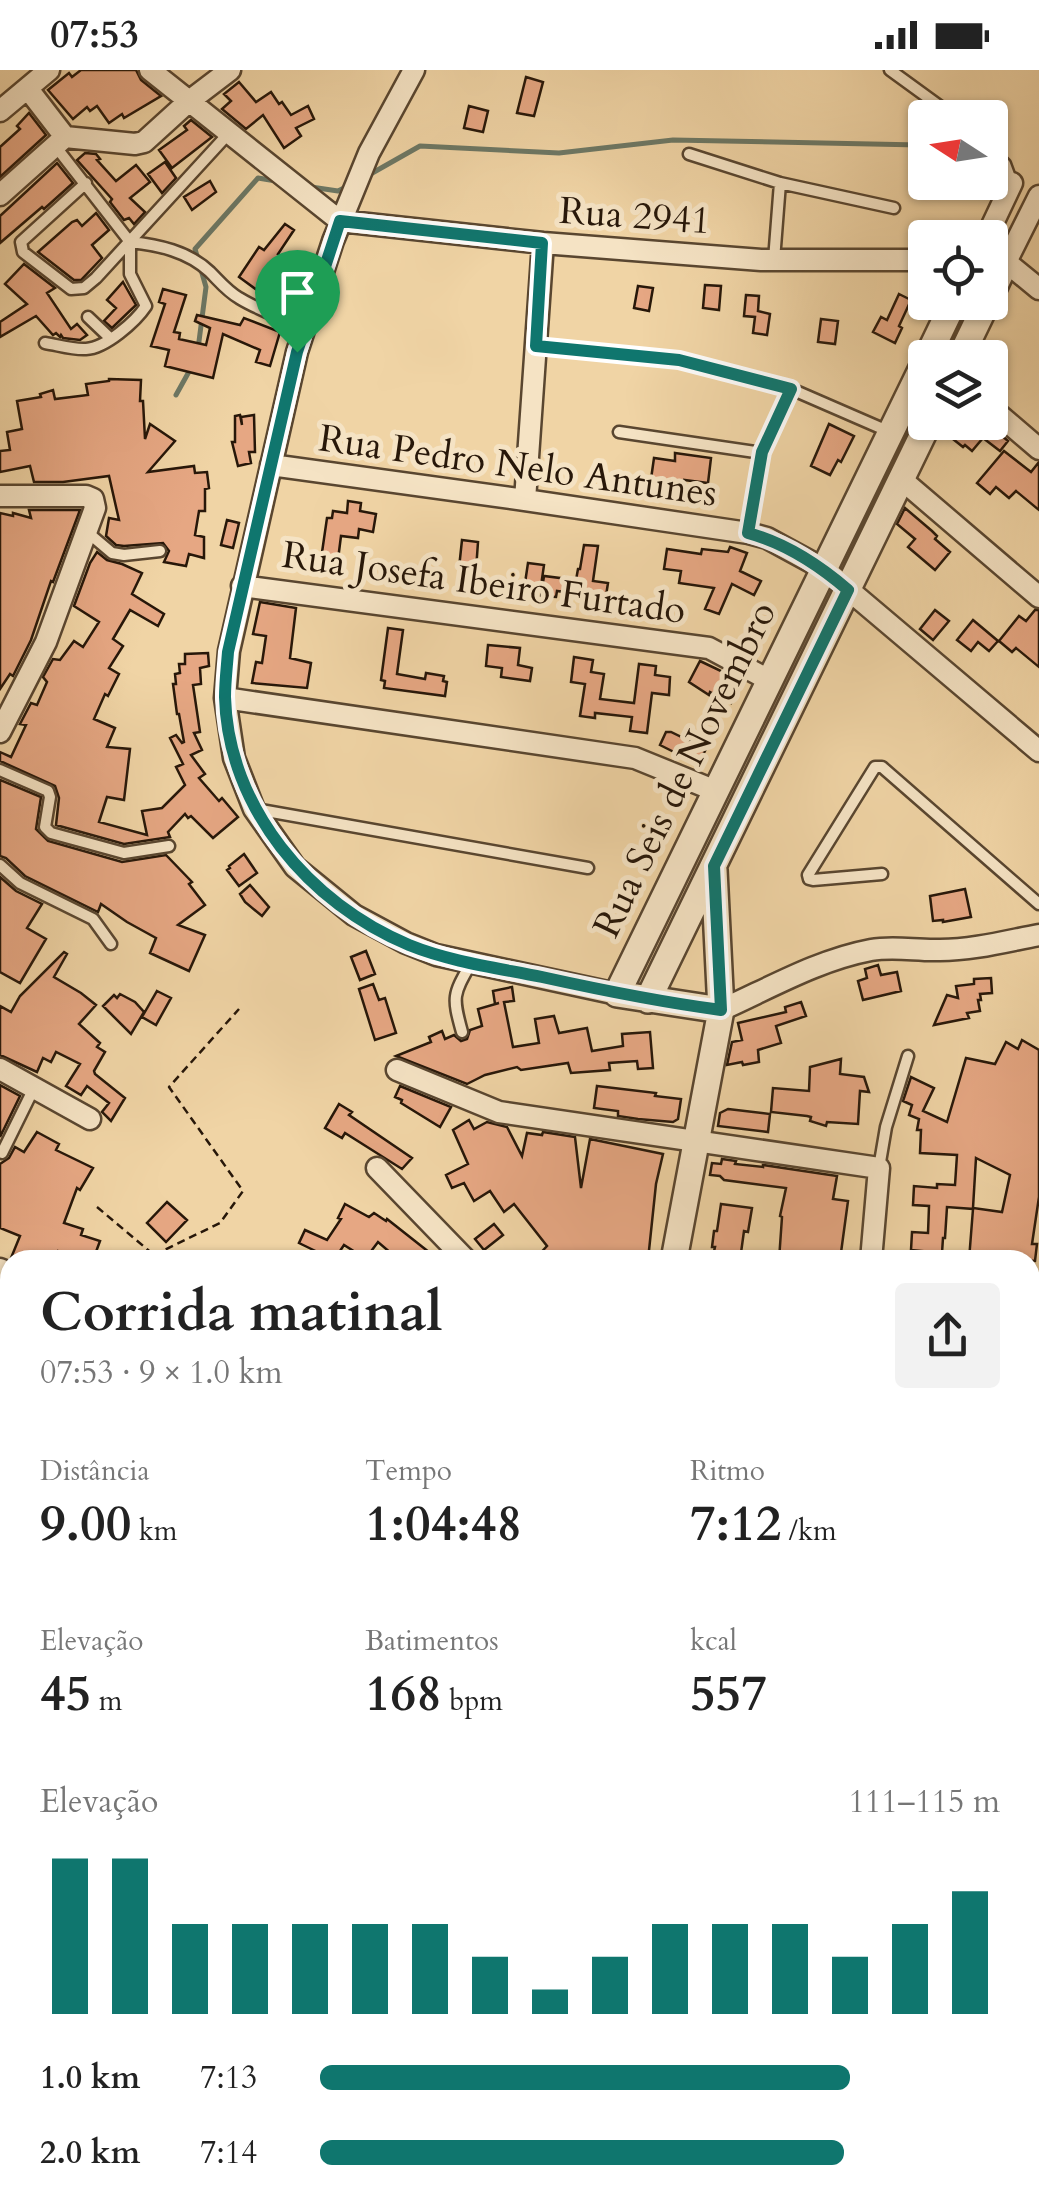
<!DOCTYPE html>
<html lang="pt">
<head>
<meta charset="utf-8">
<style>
	body { margin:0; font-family:Cardo,serif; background:#f2f2f2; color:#222; height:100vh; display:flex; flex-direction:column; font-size:38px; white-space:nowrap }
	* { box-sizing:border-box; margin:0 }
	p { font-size:32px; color:#767676 }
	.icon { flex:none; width:55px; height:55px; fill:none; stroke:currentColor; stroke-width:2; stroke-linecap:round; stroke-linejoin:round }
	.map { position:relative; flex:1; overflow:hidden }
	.sheet { position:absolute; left:0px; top:1180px; width:1040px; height:962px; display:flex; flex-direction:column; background:#fff; border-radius:30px 30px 0 0; box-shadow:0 2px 8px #0004 }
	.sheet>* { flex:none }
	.needle { width:65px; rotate:282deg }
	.buttons { position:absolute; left:908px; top:30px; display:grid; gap:20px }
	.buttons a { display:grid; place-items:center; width:100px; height:100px; border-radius:10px; background:#fff; box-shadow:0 2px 8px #0004; font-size:50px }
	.pin { position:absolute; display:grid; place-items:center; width:85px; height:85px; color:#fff; margin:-102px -42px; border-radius:50% 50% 50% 0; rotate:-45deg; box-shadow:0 0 10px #0007 }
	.pin .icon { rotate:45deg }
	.round { display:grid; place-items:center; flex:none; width:105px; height:105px; border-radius:10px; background:#f2f2f2 }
	.headline { display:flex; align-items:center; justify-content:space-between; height:170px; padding:0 40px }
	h1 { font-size:55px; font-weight:800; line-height:75px }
	.metrics { display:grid; grid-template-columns:repeat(3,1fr); gap:15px; height:170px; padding:10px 40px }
	.metrics div { display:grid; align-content:center }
	.metrics b { font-size:50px; font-weight:800 }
	.metrics small { font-size:28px; font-weight:400 }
	.metrics p { font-size:28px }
	.chart { height:280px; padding:20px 40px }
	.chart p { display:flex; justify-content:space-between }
	.chart svg { width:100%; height:180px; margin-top:10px; stroke:#0f766e; stroke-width:6 }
	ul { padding:0 40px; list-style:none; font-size:32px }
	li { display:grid; grid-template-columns:160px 120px 1fr; align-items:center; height:75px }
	li i { height:25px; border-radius:12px; background:#0f766e }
	.status { display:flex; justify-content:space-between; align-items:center; height:70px; padding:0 50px; background:#fff; direction:ltr }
	.status svg { height:28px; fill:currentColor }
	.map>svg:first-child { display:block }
</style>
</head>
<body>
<div class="status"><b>07:53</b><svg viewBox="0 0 49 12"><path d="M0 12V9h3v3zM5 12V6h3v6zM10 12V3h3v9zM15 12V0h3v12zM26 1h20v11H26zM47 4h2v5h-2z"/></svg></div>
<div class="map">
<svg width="1039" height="2141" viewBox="0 0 1039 2141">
	<defs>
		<pattern id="park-crowns" width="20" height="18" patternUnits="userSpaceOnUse" patternTransform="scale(2.5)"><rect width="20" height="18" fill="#c1bb81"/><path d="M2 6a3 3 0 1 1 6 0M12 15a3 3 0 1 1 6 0" fill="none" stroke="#a6a06e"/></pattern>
	</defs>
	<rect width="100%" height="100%" fill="#f0d4a5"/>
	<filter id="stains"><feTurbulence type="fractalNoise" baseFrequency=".002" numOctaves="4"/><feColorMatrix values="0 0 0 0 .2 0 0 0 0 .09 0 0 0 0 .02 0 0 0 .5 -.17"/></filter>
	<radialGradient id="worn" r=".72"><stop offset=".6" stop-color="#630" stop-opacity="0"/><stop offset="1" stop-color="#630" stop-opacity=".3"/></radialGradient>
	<path fill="url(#park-crowns)" stroke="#746945" stroke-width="2.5" d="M0 1689 10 1693V1827L0 1847Z"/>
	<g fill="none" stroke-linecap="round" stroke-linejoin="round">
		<path stroke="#6d7865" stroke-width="5" d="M367 106 420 76 559 83 673 70 920 75
			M311 117 338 121 348 116
			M198 279 206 217 195 179 258 108 276 111
			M176 325 191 298"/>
	</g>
	<path fill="#e6a783" stroke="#271709" stroke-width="2.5" fill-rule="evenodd" d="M81 0H136L141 10 161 26 124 48 122 44 109 53 97 36 90 41 87 37 73 49 48 20 69 3 72 7Z
		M526 7 543 12 534 46 517 43Z
		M239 12 256 32 271 22 279 34 282 32 291 45 308 36 314 49 296 58 301 66 284 78 263 45 246 59 222 39 231 31 224 24Z
		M469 36 488 41 483 62 464 58Z
		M29 43 46 65 0 107V77L20 59 17 56Z
		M191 50 212 67 172 98 159 80 187 60 184 56Z
		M85 83 96 84 100 89 97 90 116 111 136 95 150 112 130 128 145 142 134 154 129 148 124 150 110 132 112 129 77 90Z
		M165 92 176 108 162 123 148 104Z
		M57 93 73 113 44 139 42 137 0 173V146Z
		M210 111 216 122 192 140 184 127Z
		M96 143 109 160 92 175 102 188 81 210H74L38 182 72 152 77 150 82 156Z
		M285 154 294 160 278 184 298 195 285 221 281 219 272 231 239 207 259 177 264 180Z
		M24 194 55 218 47 223 71 259 77 254 87 265 80 270 63 268 61 265 60 267 56 263 53 265 36 246 0 267V252L27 234 5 214Z
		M123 212 136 235 112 258 104 251 116 238 107 230Z
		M705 215 721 216 719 240 703 238Z
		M638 216 653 218 649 241 634 238Z
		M163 219 186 225 174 262 180 263 179 269 206 275 210 258 195 251 197 245 240 255 244 248 280 262 270 296 256 292 260 280 223 264 213 308 165 296 169 280 151 276 165 234 159 232Z
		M899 224 911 230 899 256 902 258 895 273 873 262 881 247 887 250Z
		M746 225 759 226 758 241 770 244 767 265 753 263 755 247 744 246Z
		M821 249 838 251 835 274 818 272Z
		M109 309 141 310 140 331H143L145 369 150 354 175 371 148 402 194 396 195 403 207 402 209 418 205 419V441H199L195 465 204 467V488L189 484 186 496 164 492 169 481 163 473 124 476 116 475 106 466 109 448 119 450 109 406 63 412H34L30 396 0 402V381L10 380 7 362 22 359 17 331 41 327 40 324 53 320 55 329 88 325 86 314 109 311Z
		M240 345 242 355 241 347 254 345 255 382H249L251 393 238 396 232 372H235V346Z
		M959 352H986L1008 371 1000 381 983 368 972 381 965 375 963 377 948 365Z
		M829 354 854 366 841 392 838 390 830 405 811 396Z
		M1004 381 1031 402 1039 392V440L1016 421 1009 428 996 417 990 424 977 413Z
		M675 383 711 388 708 413 684 410 683 414 651 409 654 388 675 391Z
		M348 431 361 433 360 441 376 444 373 462 359 459 358 468 341 466 336 505 319 503 327 448H332L333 441 347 443Z
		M905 438 932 461 937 466 935 469 950 482 935 500 908 477 915 469 897 454Z
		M29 440H80L53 512 51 511 31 570 13 606 10 604 0 619V443L13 446V443L31 448Z
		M227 450 239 453 233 478 221 475Z
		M462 470 478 472 476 500 459 498Z
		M584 475 598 476 593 511 608 513 605 532 592 530V526L557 521 556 527 541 526 544 506 576 510 578 499H580Z
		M730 477 747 483 740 501 761 511 754 525 732 514 719 544 705 539 714 518 679 513 681 501 664 499 667 479 701 484 702 479 728 482Z
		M97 482 107 490 122 494 142 503 132 524 164 544 158 556 130 540 113 569 123 576 109 598 119 604 108 626 105 624 94 649 115 658 107 677 130 679 124 730 107 727 99 752 147 765 142 741 162 738 185 715 176 697 183 694 170 668 176 665 182 673 184 672 179 644H177L173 614H176L175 604 180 603 179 594H185V584L208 583 209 596 200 598 201 614 193 615 200 662 194 663 202 680 191 685 205 704 199 708 219 731 222 728 238 747 213 768 191 746 188 748 185 744 168 762 170 767 124 774 56 755 59 728 55 716 0 691V682L11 687 26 655 20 654 31 633 37 635 47 612 43 607 53 589 60 590 74 571 83 577 99 552 74 536 90 493Z
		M528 493 544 495 541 516 525 513Z
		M260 532 296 538 290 588 311 593 307 618 252 613 256 592 262 593 266 566 253 564Z
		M935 540 949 551 933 570 920 559Z
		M1035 540H1039V597L1016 578 1012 582 999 571 1019 546 1026 551Z
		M973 550 998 571 989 581 978 572 971 581 957 570Z
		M388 558 403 560 397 604 425 609 426 603 444 606 443 611 447 612 445 626 384 618 385 611 381 610Z
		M488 575 520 578 518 595 532 598 530 611 501 607 502 598 486 596Z
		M574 587 593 590 591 602 604 604 600 629 634 633 639 594 656 596 655 605 670 607 669 625 652 623 647 663 630 661 632 647 595 643V648L580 646 585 614 571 612Z
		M700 591 742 611 731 633 710 622 709 625 689 612Z
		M666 662H671L706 679 698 694 660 675Z
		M0 710 41 727 36 759 48 771 122 792 166 785 192 812 189 814 205 835 178 855 205 865 189 901 150 883 156 868 127 852 101 834 98 842 25 806 6 788 0 786Z
		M244 784 257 803 239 816 227 800 230 798 229 796Z
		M0 807 16 821 42 834 27 858 46 869 20 913 0 902Z
		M250 815 269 837 262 846 245 832 240 824Z
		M965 819 971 847 943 852V850L933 851 930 826Z
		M366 881 375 904 360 910 351 887Z
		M64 882 67 884 54 907 81 923 96 935 79 954 100 973 97 977 105 982 94 1001 95 1004 125 1028 111 1051 102 1042 109 1033 87 1016 81 1025 66 1016 80 994 56 982 51 992 43 988 37 1002 0 985V936L11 942 20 926Z
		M878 895 881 905 897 902 901 921 863 930 858 911 867 908 865 899Z
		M991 908 992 923 980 924 981 930H978L980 941 967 943 969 948 934 955 947 925 958 928 956 916 974 914V909Z
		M373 914 379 930 385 928 396 963 375 970 359 919Z
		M512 917 514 931 504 932 513 977 539 973 535 949 554 946 559 963 587 958 592 981 623 976 622 964 650 962 653 998 638 999 637 991 609 993 610 1000 571 1003 568 993 521 1000 517 997 485 1005 467 1014 396 986 431 972 429 967 442 961 445 969 454 965 461 971 467 969 470 960 482 956 478 939 499 933 495 934 493 921Z
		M157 921 171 928 156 955 142 947Z
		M120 924 135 932 144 942 131 964 103 936 114 925 117 928Z
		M801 932 806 946 776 956 781 973 758 980 759 992 743 995 742 992 727 995 732 972 742 970 738 953 786 942 785 937Z
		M1022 970 1039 980V1127L1032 1174H1037L1035 1191 998 1188 997 1190H969L973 1139 947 1137 945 1168H943L942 1183 911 1180 912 1162 928 1163 929 1136 913 1135 914 1116 937 1118V1114L955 1115 957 1085 920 1083 921 1060H917L919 1049 909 1045 912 1035 903 1031 911 1007 934 1018 923 1041 947 1052 966 988 995 994 1006 972 1018 979ZM976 1088 1010 1105 1002 1142 973 1138Z
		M841 989 840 1004 864 1007 869 1022 860 1021 858 1054 827 1052 826 1056 810 1051 811 1047 807 1046 771 1042 773 1018 809 1021 810 997Z
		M0 1015 20 1026 0 1067Z
		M400 1016 451 1037 440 1057 401 1033 402 1030 395 1027Z
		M597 1016 656 1023 655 1026 681 1029 678 1049 673 1052 638 1049 618 1046V1041L594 1038Z
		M339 1034 352 1042 349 1045 412 1088 402 1099 345 1063 342 1068 325 1058Z
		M728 1039 770 1044 768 1062 718 1056 720 1043Z
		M469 1050 474 1059 487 1052 507 1057 522 1086 527 1063 542 1065 543 1062 575 1067 581 1118 590 1069 663 1084 656 1114 648 1190H534L547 1176 514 1134 504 1142 490 1121 474 1131 464 1113 452 1118 446 1105 468 1094 453 1060Z
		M37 1062 59 1074 56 1080 93 1098 80 1120 77 1118 64 1153 83 1159 81 1165 100 1171 93 1190H86L58 1181 55 1190 11 1188 20 1166 0 1158V1094L9 1088 15 1077 24 1082Z
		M722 1089 736 1091 735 1094 763 1097V1095L837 1106 833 1129 848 1131 840 1190H779L782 1147 780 1146 786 1118 724 1110 720 1106 710 1105 712 1093 721 1094Z
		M167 1132 187 1150 166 1172 147 1153Z
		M345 1134 369 1147 374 1143 386 1151 387 1149 439 1190H399L378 1172 369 1184 366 1182 363 1187 344 1175 334 1190 299 1173 305 1160 327 1170 341 1149 338 1148Z
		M721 1134 752 1138 748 1162 744 1161 740 1190H712L715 1177H712L714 1161H717Z
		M494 1154 503 1165 484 1180 475 1169Z"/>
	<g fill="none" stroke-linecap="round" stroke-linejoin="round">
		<defs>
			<path id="service" d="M890 0 956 48
				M56 77 130 172C158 175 188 181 210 202 220 212 227 221 239 228 260 241 283 248 305 258
				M990 79 1005 94 1012 113
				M689 84 780 113 894 138
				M86 113 21 172 23 182 71 219 84 218 96 208 229 63
				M774 190 780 113
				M88 247 110 268
				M45 273C58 275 73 280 86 279 106 278 136 251 146 236L130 204V173
				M536 276 679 290 791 319 890 362
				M619 362 762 383
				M86 461 112 483 124 485 160 481
				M748 462 762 383 791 319
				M0 700 48 721 50 727 45 757 51 763 124 783 169 776
				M255 739 588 798
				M0 795 20 813 93 849 111 874
				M882 804 813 810 809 809 808 805 875 697H882L1039 834
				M462 962C452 926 453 925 471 893
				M2 1083 34 1018
				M879 1098 886 1057 908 986"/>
			<path id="minor" d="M150 0 340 151 543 173 761 190H925
				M414 0 369 83 333 171 297 282 229 581 225 628 234 688 254 739 295 797 354 845 406 873 436 885 617 924
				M28 19 65 67
				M0 41 49 0
				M65 67 135 74 144 72 188 32 230 0
				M0 125 65 67
				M986 168 1012 113
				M1006 192 1039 126
				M1006 192 1039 219
				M990 337 1039 379
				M271 395 525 430 748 463 767 468 824 499 1039 681
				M901 409 1039 527
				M0 426H86L93 429 95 438 46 572 0 662
				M525 430 543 173
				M242 516 709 578 769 610
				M225 628 635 688 716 721
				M721 940C770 918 818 890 871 880 895 876 917 881 940 880 973 880 1007 871 1039 865
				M0 999 90 1049
				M397 1000 499 1042 879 1098 871 1190
				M377 1098 466 1190
				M0 1199 10 1203
				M0 1466 10 1470
				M0 1867 10 1847
				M419 2132 429 2141
				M1012 2132 1022 2141
				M334 2141 338 2132
				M652 2141 659 2132"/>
			<path id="tertiary" d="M990 226 1006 192
				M927 288 954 232
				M960 288 987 232
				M648 930 929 352
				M721 940 617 924 925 292
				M674 1190 721 940 714 800
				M1030 1437 1039 1438"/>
			<path id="secondary" d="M1030 1604 1039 1536
				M0 1666 10 1670
				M727 2132 737 2141
				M957 2141 963 2132"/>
		</defs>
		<use href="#service" stroke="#594630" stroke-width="15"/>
		<use href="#minor" stroke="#594630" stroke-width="25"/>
		<use href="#tertiary" stroke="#594630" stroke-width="30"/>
		<use href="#secondary" stroke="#271709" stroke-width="32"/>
		<path stroke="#271709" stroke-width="2.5" stroke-dasharray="8 5" stroke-linecap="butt" d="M97 1137 154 1185 151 1190
			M154 1185 220 1153 243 1121 169 1017 239 939
			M0 1399 10 1403
			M137 2141 140 2132"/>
		<use href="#service" stroke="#f5e3c4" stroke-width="10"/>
		<use href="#minor" stroke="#f5e3c4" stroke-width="20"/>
		<use href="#tertiary" stroke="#f5e3c4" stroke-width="25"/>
		<use href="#secondary" stroke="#f5e3c4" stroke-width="28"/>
	</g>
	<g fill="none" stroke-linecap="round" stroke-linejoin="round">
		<defs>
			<path id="route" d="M340 151 542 173 536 276 679 290 791 319 762 382 748 463C785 473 819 495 848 520L714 796 721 940C661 932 601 920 542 907 498 898 451 892 409 875 310 834 228 738 225 627 225 612 227 596 228 582L297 282Z"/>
		</defs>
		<use href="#route" stroke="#fff" stroke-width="20"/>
		<use href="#route" stroke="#0f766e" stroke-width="12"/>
	</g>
	<g text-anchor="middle" stroke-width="10" stroke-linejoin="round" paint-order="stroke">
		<g font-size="38" fill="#271709" stroke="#f5e3c4">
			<text transform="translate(635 145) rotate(4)" y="13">Rua 2941</text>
			<text transform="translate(518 395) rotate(8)" y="13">Rua Pedro Nelo Antunes</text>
			<text transform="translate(484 512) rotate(8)" y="13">Rua Josefa Ibeiro Furtado</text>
			<text transform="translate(684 699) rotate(-64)" y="13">Rua Seis de Novembro</text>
		</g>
	</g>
	<rect width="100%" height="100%" filter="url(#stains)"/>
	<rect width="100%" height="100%" fill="url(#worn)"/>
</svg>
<div class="buttons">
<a><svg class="needle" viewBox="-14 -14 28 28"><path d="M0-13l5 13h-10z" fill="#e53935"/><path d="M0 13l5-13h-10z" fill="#767676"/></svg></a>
<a><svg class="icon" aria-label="locate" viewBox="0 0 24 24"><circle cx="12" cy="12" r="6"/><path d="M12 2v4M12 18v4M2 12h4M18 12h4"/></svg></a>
<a><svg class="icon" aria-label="layers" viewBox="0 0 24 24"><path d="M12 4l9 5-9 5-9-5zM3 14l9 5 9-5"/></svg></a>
</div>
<div class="pin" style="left:297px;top:282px;background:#1e9e55"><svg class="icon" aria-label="arrive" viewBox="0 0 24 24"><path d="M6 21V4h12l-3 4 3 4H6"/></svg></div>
<section class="sheet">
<div class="headline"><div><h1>Corrida matinal</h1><p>07:53 · 9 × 1.0 km</p></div><a class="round"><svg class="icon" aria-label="share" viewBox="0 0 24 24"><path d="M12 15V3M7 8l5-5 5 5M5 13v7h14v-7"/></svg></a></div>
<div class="metrics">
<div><p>Distância</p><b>9.00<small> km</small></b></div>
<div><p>Tempo</p><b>1:04:48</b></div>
<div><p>Ritmo</p><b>7:12<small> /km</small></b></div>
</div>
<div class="metrics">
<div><p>Elevação</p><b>45<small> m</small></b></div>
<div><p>Batimentos</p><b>168<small> bpm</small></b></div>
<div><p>kcal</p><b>557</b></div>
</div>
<div class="chart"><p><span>Elevação</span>111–115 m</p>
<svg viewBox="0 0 160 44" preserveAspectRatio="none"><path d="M5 44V6M15 44V6M25 44V22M35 44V22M45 44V22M55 44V22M65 44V22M75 44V30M85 44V38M95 44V30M105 44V22M115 44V22M125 44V22M135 44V30M145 44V22M155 44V14"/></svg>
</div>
<ul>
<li><b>1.0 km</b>7:13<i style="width:78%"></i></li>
<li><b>2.0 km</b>7:14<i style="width:77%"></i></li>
</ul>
</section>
</div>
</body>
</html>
